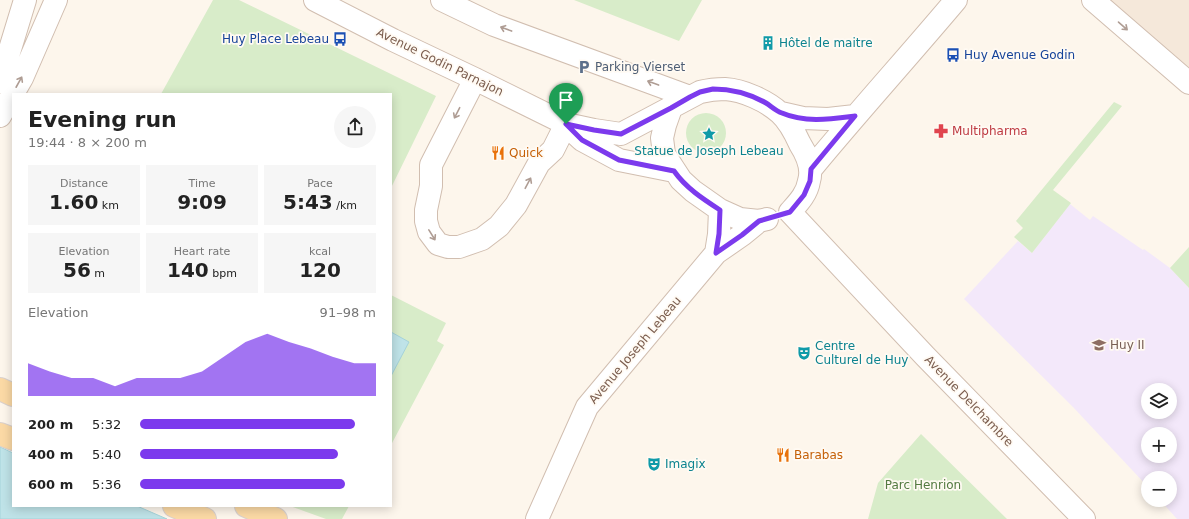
<!DOCTYPE html>
<html lang="en">
<head>
<meta charset="utf-8">
<style>
	body { margin:0; font-family:"DejaVu Sans",sans-serif; background:#f6f6f6; color:#222; height:100vh; display:flex; flex-direction:column; font-size:15px; white-space:nowrap }
	* { box-sizing:border-box; margin:0 }
	p { font-size:13px; color:#767676 }
	.icon { flex:none; width:22px; height:22px; fill:none; stroke:currentColor; stroke-width:2; stroke-linecap:round; stroke-linejoin:round }
	.map { position:relative; flex:1; overflow:hidden }
	.details { position:absolute; left:12px; top:93px; width:380px; height:414px; display:flex; flex-direction:column; background:#fff; border-radius:0px; box-shadow:0 2px 10px #0003 }
	.details>* { flex:none }
	.controls { position:absolute; left:1141px; top:383px; display:grid; gap:8px }
	.controls a { display:grid; place-items:center; width:36px; height:36px; border-radius:50%; background:#fff; box-shadow:0 2px 10px #0003; font-size:20px }
	.pin { position:absolute; display:grid; place-items:center; width:34px; height:34px; color:#fff; margin:-41px -17px; border-radius:50% 50% 50% 0; rotate:-45deg; box-shadow:0 0 4px #0007 }
	.pin .icon { rotate:45deg }
	.round { display:grid; place-items:center; flex:none; width:42px; height:42px; border-radius:21px; background:#f6f6f6 }
	.overview { display:flex; align-items:center; justify-content:space-between; height:68px; padding:0 16px }
	h1 { font-size:22px; font-weight:700; line-height:30px }
	.figures { display:grid; grid-template-columns:repeat(3,1fr); gap:6px; height:68px; padding:4px 16px }
	.figures div { display:grid; align-content:center; border-radius:0px; background:#f6f6f6; text-align:center }
	.figures b { font-size:20px; font-weight:700 }
	.figures small { font-size:11px; font-weight:400 }
	.figures p { font-size:11px }
	.chart { height:112px; padding:8px 16px }
	.chart p { display:flex; justify-content:space-between }
	.chart svg { width:100%; height:72px; margin-top:4px; fill:#7c3aed; opacity:.7 }
	ul { padding:0 16px; list-style:none; font-size:13px }
	li { display:grid; grid-template-columns:64px 48px 1fr; align-items:center; height:30px }
	li i { height:10px; border-radius:5px; background:#7c3aed }
	.map>svg:first-child { display:block }
</style>
</head>
<body>
<div class="map">
<svg width="1189" height="519" viewBox="0 0 1189 519">
	<rect width="100%" height="100%" fill="#fdf6ec"/>
	<path fill="#f5e8da" d="M1093 0H1189V84Z"/>
	<path fill="#f3e8fa" fill-rule="evenodd" d="M1070 204 1090 220 1093 216 1143 250 1144 249 1170 268 1189 288V519H1177L1160 500H1170V478H1148V487L1073 407 964 299 1018 241 1032 253ZM1148 390H1170V412H1148ZM1148 434H1170V456H1148Z"/>
	<path fill="#d8ecc9" d="M213 0H239L436 96 391 188V94H161Z
		M574 0H702L679 41Z
		M1114 102 1122 106 1053 190 1071 203 1032 253 1014 237 1023 228 1016 221Z
		M686 133a20 20 0 1 1 40 0a20 20 0 1 1-40 0Z
		M1189 247V288L1170 268Z
		M391 295 446 323 437 341 444 345 391 445Z
		M921 434 1007 519H868L878 483Z
		M290 506H349L342 519H326Z"/>
	<path fill="#bfe3e8" stroke="#a5d3da" d="M391 332 409 342 391 376Z
		M0 447 13 453V506H137L167 519H0Z"/>
	<g fill="none" stroke-linecap="round" stroke-linejoin="round">
		<defs>
			<path id="minor" d="M315 0 393 40 475 79 566 124 594 130 621 134 700 92C708 90 716 89 725 89 743 90 767 101 780 113 789 121 795 133 800 144 807 155 813 168 809 181 807 194 798 203 790 212
				M442 0 494 25 690 97
				M1093 0 1189 83
				M475 79 431 165V186L426 210V221L429 232 438 244 448 247H459L482 239 499 226 516 205 539 163 553 150 566 124
				M0 82 25 0
				M671 108 665 125 662 138 664 154 681 180 693 191 720 210 740 219 759 221 767 219
				M781 113 803 118 828 119 855 116
				M0 116 22 78 56 0
				M569 128 582 140 619 160 674 171
				M811 169C858 112 908 57 956 0
				M790 212 925 356 1084 519
				M716 253 719 234 720 210
				M537 519 587 407 716 253 742 235 759 221"/>
			<path id="major" d="M0 389 13 395
				M0 434 13 439
				M174 506 205 519
				M246 506 276 519"/>
		</defs>
		<use href="#minor" stroke="#d1beb0" stroke-width="24"/>
		<use href="#major" stroke="#dad1cd" stroke-width="24"/>
		<use href="#minor" stroke="#fff" stroke-width="22"/>
		<use href="#major" stroke="#fbd9a5" stroke-width="22"/>
	</g>
	<defs><path id="oneway-shaft" d="M-6 0H5M1.5-3L5.5 0L1.5 3" fill="none" stroke-width="1.6" stroke-linecap="round" stroke-linejoin="round"/></defs>
	<g stroke="#af9d94">
		<use href="#oneway-shaft" transform="translate(1123 26) rotate(41)"/>
		<use href="#oneway-shaft" transform="translate(506 29) rotate(-160)"/>
		<use href="#oneway-shaft" transform="translate(19 82) rotate(-61)"/>
		<use href="#oneway-shaft" transform="translate(653 83) rotate(-160)"/>
		<use href="#oneway-shaft" transform="translate(457 113) rotate(117)"/>
		<use href="#oneway-shaft" transform="translate(528 183) rotate(-62)"/>
		<use href="#oneway-shaft" transform="translate(432 235) rotate(58)"/>
	</g>
	<g fill="none" stroke-linecap="round" stroke-linejoin="round">
		<defs>
			<path id="route" d="M713 89C732 89 750 94 766 103 771 106 776 111 782 113 805 123 831 119 855 116L811 169 810 181 804 195 790 212 759 221 742 235 716 253 719 234 720 210C703 199 686 188 674 171L619 160 582 140 566 124 594 130 621 134 671 108 690 97 700 92Z"/>
		</defs>
		<use href="#route" stroke="#fff" stroke-width="8"/>
		<use href="#route" stroke="#7c3aed" stroke-width="5"/>
	</g>
	<defs>
		<symbol id="bus-bare" viewBox="-9 -9 18 18"><path d="M-5-6H5V4H4V6H2V4H-2V6H-4V4H-5ZM-3.5-4V0h7V-4ZM-3.5 1.2v1.5H-2V1.2ZM2 1.2v1.5H3.5V1.2Z" fill="#1a4fb4" stroke="#fffaf3" stroke-width="2.5" paint-order="stroke"/></symbol>
		<symbol id="building-bare" viewBox="-9 -9 18 18"><path d="M-4-6H4V6H1V3H-1V6H-4ZM-2.5-4.3h1.7v1.8h-1.7ZM.8-4.3h1.7v1.8H.8ZM-2.5-1h1.7V.8h-1.7ZM.8-1h1.7V.8H.8Z" fill="#0f9aa8" stroke="#fffaf3" stroke-width="2.5" paint-order="stroke"/></symbol>
		<symbol id="parking-bare" viewBox="-9 -9 18 18"><path d="M-3.5-5.5H1a3.5 3.5 0 0 1 0 7H-1V5.5H-3.5ZM-1-3.4V-.6H.8a1.4 1.4 0 0 0 0-2.8Z" fill="#5c6f8a" stroke="#fffaf3" stroke-width="2.5" paint-order="stroke"/></symbol>
		<symbol id="pharmacy-bare" viewBox="-9 -9 18 18"><path d="M-2-6h4v4h4v4h-4v4h-4v-4h-4v-4h4Z" fill="#e0444e" stroke="#fffaf3" stroke-width="2.5" paint-order="stroke"/></symbol>
		<symbol id="sight-bare" viewBox="-9 -9 18 18"><path d="M0-6L1.8-2.2L6-1.7L2.9 1.2L3.7 5.4L0 3.3L-3.7 5.4L-2.9 1.2L-6-1.7L-1.8-2.2Z" fill="#0f9aa8" stroke="#fffaf3" stroke-width="2.5" paint-order="stroke"/></symbol>
		<symbol id="restaurant-bare" viewBox="-9 -9 18 18"><path d="M-5-6h1v4h1v-4h1v4h1v-4h1v5L-1.5 .5V6h-2V.5L-5-1ZM5-6V6H3V1.5H1.5Q1.5-4 5-6Z" fill="#e8710a" stroke="#fffaf3" stroke-width="2.5" paint-order="stroke"/></symbol>
		<symbol id="school-bare" viewBox="-9 -9 18 18"><path d="M0-5L7-2L0 1L-7-2ZM-4 1L0 2.5L4 1V4Q0 6-4 4Z" fill="#8d6e63" stroke="#fffaf3" stroke-width="2.5" paint-order="stroke"/></symbol>
		<symbol id="theatre-bare" viewBox="-9 -9 18 18"><path d="M-5-5.5Q0-4 5-5.5V0Q5 5 0 6Q-5 5-5 0ZM-3.3-2.5H-1v1.5H-3.3ZM1-2.5H3.3v1.5H1ZM-2.8 1Q0 5.5 2.8 1Z" fill="#0f9aa8" stroke="#fffaf3" stroke-width="2.5" paint-order="stroke"/></symbol>
	</defs>
	<g fill-rule="evenodd">
		<use href="#bus-bare" x="330" y="29" width="20" height="20"/>
		<use href="#building-bare" x="758" y="33" width="20" height="20"/>
		<use href="#bus-bare" x="943" y="45" width="20" height="20"/>
		<use href="#parking-bare" x="574" y="57" width="20" height="20"/>
		<use href="#pharmacy-bare" x="931" y="121" width="20" height="20"/>
		<use href="#sight-bare" x="699" y="124" width="20" height="20"/>
		<use href="#restaurant-bare" x="488" y="143" width="20" height="20"/>
		<use href="#school-bare" x="1089" y="335" width="20" height="20"/>
		<use href="#theatre-bare" x="794" y="343" width="20" height="20"/>
		<use href="#restaurant-bare" x="773" y="445" width="20" height="20"/>
		<use href="#theatre-bare" x="644" y="454" width="20" height="20"/>
	</g>
	<g text-anchor="middle" stroke-width="3.5" stroke-linejoin="round" paint-order="stroke">
		<g font-size="12" fill="#164399" stroke="#fffaf3" text-anchor="end">
			<text x="329" y="43">Huy Place Lebeau</text>
			<text x="964" y="59" text-anchor="start">Huy Avenue Godin</text>
		</g>
		<g font-size="12" fill="#0d838f" stroke="#fffaf3" text-anchor="start">
			<text x="779" y="47">Hôtel de maitre</text>
			<text x="709" y="155" text-anchor="middle">Statue de Joseph Lebeau</text>
			<text x="815" y="350">Centre<tspan x="815" dy="14">Culturel de Huy</tspan></text>
			<text x="665" y="468">Imagix</text>
		</g>
		<g font-size="12" fill="#7a5c4d" stroke="#fffaf3">
			<text transform="translate(440 62) rotate(26)" y="4">Avenue Godin Parnajon</text>
			<text transform="translate(635 350) rotate(-50)" y="4">Avenue Joseph Lebeau</text>
			<text transform="translate(969 401) rotate(46)" y="4">Avenue Delchambre</text>
		</g>
		<g font-size="12" fill="#4e5e75" stroke="#fffaf3" text-anchor="start">
			<text x="595" y="71">Parking Vierset</text>
		</g>
		<g font-size="12" fill="#be3a42" stroke="#fffaf3" text-anchor="start">
			<text x="952" y="135">Multipharma</text>
		</g>
		<g font-size="12" fill="#c56008" stroke="#fffaf3" text-anchor="start">
			<text x="509" y="157">Quick</text>
			<text x="794" y="459">Barabas</text>
		</g>
		<g font-size="12" fill="#785e54" stroke="#fffaf3" text-anchor="start">
			<text x="1110" y="349">Huy II</text>
		</g>
		<g font-size="12" fill="#537a41" stroke="#fffaf3">
			<text x="923" y="489">Parc Henrion</text>
		</g>
	</g>
</svg>
<div class="controls">
<a><svg class="icon" aria-label="layers" viewBox="0 0 24 24"><path d="M12 4l9 5-9 5-9-5zM3 14l9 5 9-5"/></svg></a>
<a>+</a>
<a>−</a>
</div>
<div class="pin" style="left:566px;top:124px;background:#1e9e55"><svg class="icon" aria-label="arrive" viewBox="0 0 24 24"><path d="M6 21V4h12l-3 4 3 4H6"/></svg></div>
<section class="details">
<div class="overview"><div><h1>Evening run</h1><p>19:44 · 8 × 200 m</p></div><a class="round"><svg class="icon" aria-label="share" viewBox="0 0 24 24"><path d="M12 15V3M7 8l5-5 5 5M5 13v7h14v-7"/></svg></a></div>
<div class="figures">
<div><p>Distance</p><b>1.60<small> km</small></b></div>
<div><p>Time</p><b>9:09</b></div>
<div><p>Pace</p><b>5:43<small> /km</small></b></div>
</div>
<div class="figures">
<div><p>Elevation</p><b>56<small> m</small></b></div>
<div><p>Heart rate</p><b>140<small> bpm</small></b></div>
<div><p>kcal</p><b>120</b></div>
</div>
<div class="chart"><p><span>Elevation</span>91–98 m</p>
<svg viewBox="0 0 160 44" preserveAspectRatio="none"><path d="M0 44V24L10 29L20 33L30 33L40 38L50 33L60 33L70 33L80 29L90 20L100 11L110 6L120 11L130 15L140 20L150 24L160 24V44z"/></svg>
</div>
<ul>
<li><b>200 m</b>5:32<i style="width:91%"></i></li>
<li><b>400 m</b>5:40<i style="width:84%"></i></li>
<li><b>600 m</b>5:36<i style="width:87%"></i></li>
</ul>
</section>
</div>
</body>
</html>
